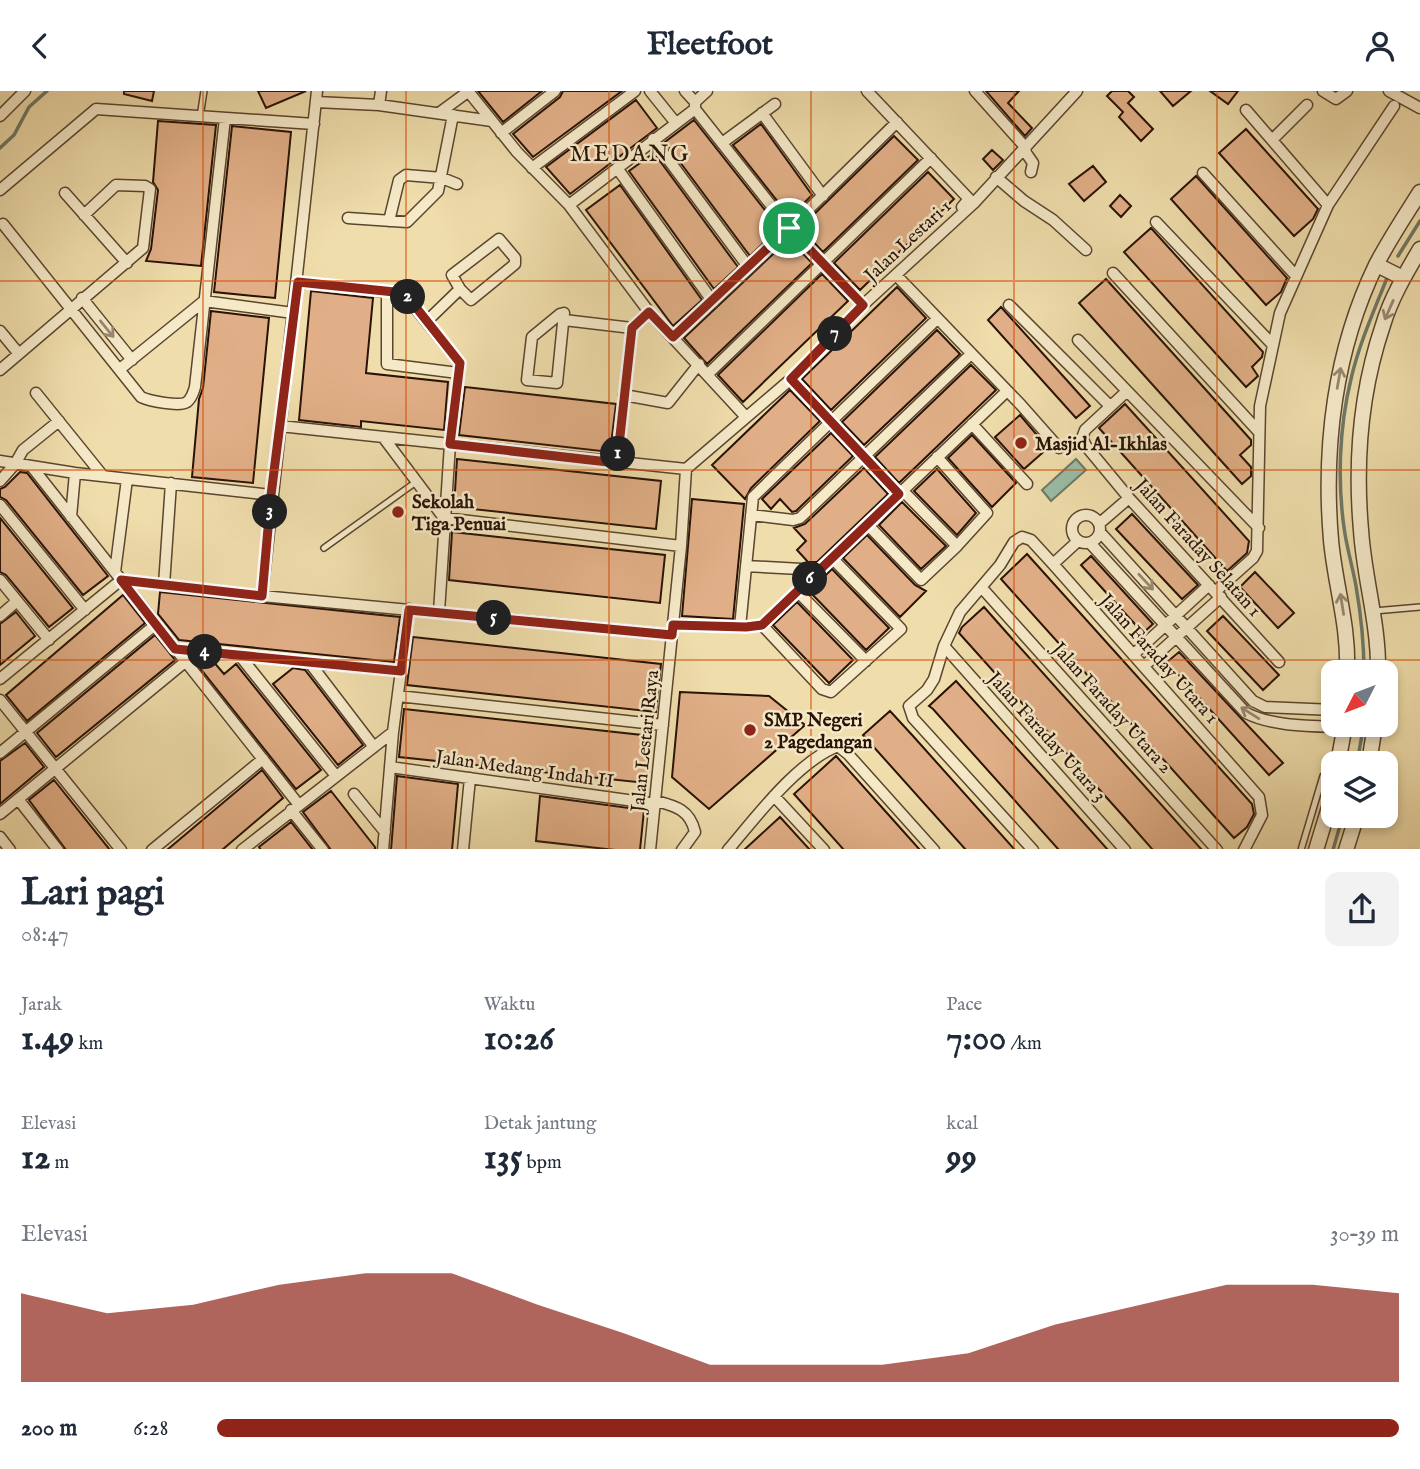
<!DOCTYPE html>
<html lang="id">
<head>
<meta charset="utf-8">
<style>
	body { margin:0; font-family:"IM FELL English",serif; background:#f2f2f3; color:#1f2937; height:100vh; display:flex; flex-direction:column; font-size:26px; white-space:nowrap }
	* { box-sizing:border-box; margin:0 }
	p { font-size:23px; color:#747a83 }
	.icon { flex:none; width:38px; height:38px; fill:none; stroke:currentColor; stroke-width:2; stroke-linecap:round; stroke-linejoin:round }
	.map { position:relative; height:758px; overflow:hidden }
	.details { display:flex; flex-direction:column; background:#fff; flex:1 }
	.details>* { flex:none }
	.needle { width:46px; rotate:228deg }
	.controls { position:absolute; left:1321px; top:569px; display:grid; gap:14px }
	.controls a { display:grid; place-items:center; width:77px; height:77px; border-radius:14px; background:#fff; box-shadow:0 4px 10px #0003; font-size:35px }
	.pin { position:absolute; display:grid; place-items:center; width:60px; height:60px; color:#fff; margin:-30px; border:4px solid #fff; border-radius:50%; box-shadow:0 2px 7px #0007 }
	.km { position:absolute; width:35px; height:35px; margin:-18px; border-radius:50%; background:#222; color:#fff; font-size:19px; line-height:35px; text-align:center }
	.round { display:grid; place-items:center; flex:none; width:74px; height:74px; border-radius:14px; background:#f2f2f3 }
	.head { display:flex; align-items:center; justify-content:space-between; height:119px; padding:0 21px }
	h1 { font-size:38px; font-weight:800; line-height:52px }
	.figures { display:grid; grid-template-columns:repeat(3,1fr); gap:10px; height:119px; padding:7px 21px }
	.figures div { display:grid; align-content:center }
	.figures b { font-size:35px; font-weight:800 }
	.figures small { font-size:19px; font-weight:400 }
	.figures p { font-size:19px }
	.chart { height:196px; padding:14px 21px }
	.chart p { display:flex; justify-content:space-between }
	.chart svg { width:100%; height:126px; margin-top:7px; fill:#8f2418; opacity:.7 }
	ul { padding:0 21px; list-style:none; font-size:23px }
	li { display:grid; grid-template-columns:112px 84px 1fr; align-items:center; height:52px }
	li i { height:18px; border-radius:9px; background:#8f2418 }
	header { display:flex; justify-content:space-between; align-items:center; height:91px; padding:0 21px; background:#fff; font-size:32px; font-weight:800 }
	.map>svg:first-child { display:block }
</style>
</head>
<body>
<header><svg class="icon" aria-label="back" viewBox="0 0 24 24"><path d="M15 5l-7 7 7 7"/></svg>Fleetfoot<svg class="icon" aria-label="person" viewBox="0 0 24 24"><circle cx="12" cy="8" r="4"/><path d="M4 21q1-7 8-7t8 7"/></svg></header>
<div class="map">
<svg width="1420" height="759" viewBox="0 0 1420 759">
	<rect width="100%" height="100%" fill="#efddab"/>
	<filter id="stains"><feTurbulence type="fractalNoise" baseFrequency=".00286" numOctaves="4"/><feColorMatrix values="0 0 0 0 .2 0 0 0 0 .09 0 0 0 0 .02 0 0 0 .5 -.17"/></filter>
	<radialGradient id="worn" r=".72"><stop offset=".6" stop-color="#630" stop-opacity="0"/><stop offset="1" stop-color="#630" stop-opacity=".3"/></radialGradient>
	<path fill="#9abca7" stroke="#6d7867" stroke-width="2" d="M1076 368 1086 379 1051 410 1042 399Z"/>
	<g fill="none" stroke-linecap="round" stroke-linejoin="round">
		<path stroke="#6d7867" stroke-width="3.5" d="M0 57 14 44 29 16 47 0
			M1398 165 1420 130
			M1364 581C1364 552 1361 524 1356 495 1353 478 1348 461 1345 443 1337 393 1339 337 1351 288 1359 253 1374 220 1387 187
			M1357 672 1363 638
			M1333 759 1343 724"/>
	</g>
	<path fill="#e1af87" stroke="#291206" stroke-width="2" d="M124 0H154L152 10 124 3Z
		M258 0H306L266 17Z
		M478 0H542L503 31Z
		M563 0H622L533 66 513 43 560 6Z
		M986 0H1019L1008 12 1032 37 1025 45Z
		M1112 0H1128L1134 6 1128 12 1153 38 1141 50 1119 26 1123 21 1107 5Z
		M1160 0H1191L1173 15Z
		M1210 0H1238L1228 13Z
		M636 9 657 37 570 103 546 76Z
		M694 29 779 137 750 165 665 51Z
		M158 30 216 34 201 175 146 170 151 158 158 99 153 91Z
		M761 33 812 104 790 126 733 54Z
		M232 35 291 41 275 207 214 201Z
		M1246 38 1318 118 1313 128 1294 145 1219 62Z
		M894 45 918 69 823 161 800 137Z
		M992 59 1003 69 993 79 983 68Z
		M654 62 738 176 714 198 629 80Z
		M1093 75 1106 91 1084 110 1069 93Z
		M928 81 954 108 860 199 834 172Z
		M1196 85 1287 187 1281 201 1266 214 1171 108Z
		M620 94 702 209 673 235 586 119Z
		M1120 104 1131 115 1121 126 1110 115Z
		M1151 137 1263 261 1262 266 1252 276 1258 285 1246 296 1124 161Z
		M789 148 812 172 707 273 684 247Z
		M822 183 848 210 743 311 718 284Z
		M1106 188 1251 349V354L1240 364 1251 376V385L1242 393 1079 212Z
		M897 196 926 227 831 319 802 288Z
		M311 200 373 207 366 282 448 291 444 339 361 330V336L299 329Z
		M1001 216 1090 315 1076 327 988 229Z
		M211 220 269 227 253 392 192 386 199 308 203 297Z
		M937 239 960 263 864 354 842 331Z
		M971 274 996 299 899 392 875 366Z
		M465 296 616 313 610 361 459 344Z
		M790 299 820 330 751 397 745 408 712 374Z
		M1125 313 1249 450 1247 462 1227 480 1099 337Z
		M1020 324 1048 357 1024 378 995 346Z
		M831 342 853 365 796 420 792 421 780 408 771 418 762 408Z
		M972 344 1016 392 992 416 948 367Z
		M457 368 661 390 656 438 454 416Z
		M864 377 888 403 817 471H808L797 459 806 450 794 437 805 433Z
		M937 378 976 422 957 444 914 400Z
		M20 381 27 382 108 485 83 504 6 409 0 406V398L5 396Z
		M692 408 744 413 733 528 682 525Z
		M902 411 946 455 921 478 879 434Z
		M1132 423 1198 494 1182 508 1116 438Z
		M0 427 73 517 49 536 6 484 0 481Z
		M452 441 665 464 660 512 449 489Z
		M867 444 915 494 926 500 900 526 843 467Z
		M1027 463 1252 713 1254 723 1247 736 1234 747 1001 488Z
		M1091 465 1153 533 1143 542 1081 474Z
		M832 478 889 537 866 559 809 500Z
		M1255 481 1294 522 1278 537 1240 496Z
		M160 501 400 526 394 571 179 549 158 523Z
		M123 504 145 532 27 630 6 604Z
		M797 511 853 569 829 592 773 534Z
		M984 516 1007 542 1202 759H1153L1124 726 959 542 962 536Z
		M16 521 35 545 0 574V533Z
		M1223 525 1279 584 1263 599 1207 540Z
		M155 544 175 569 56 666 37 642Z
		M413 546 661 573 656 621 407 594Z
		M1179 561 1283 672 1269 684 1167 571Z
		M210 569 213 570 224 583 236 573 321 679 296 698 200 577Z
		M293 577 305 579 363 654 338 674 273 593Z
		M956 590 1059 704 1108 759H1059L933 618 929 615Z
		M680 601 769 605 805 634 709 718 672 686Z
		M404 618 651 645 646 692 399 666Z
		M890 620 913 645 1015 759H966L863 644Z
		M25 652 44 676 0 713V670Z
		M836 665 895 731 920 759H844L794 703Z
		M262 679 283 707 222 759H167Z
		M397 685 458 693 452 759H391Z
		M54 689 110 759H66L29 709Z
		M331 700 375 756V759H331L303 721Z
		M540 705 644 719 640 759H615L536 750Z
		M780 726 810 759H744Z
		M291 731 313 759H261L259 756Z"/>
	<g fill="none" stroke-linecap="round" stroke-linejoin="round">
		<defs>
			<path id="service" d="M200 26 204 0
				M324 457 416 391
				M1374 520 1420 516
				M1301 759 1323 685 1334 675"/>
			<path id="minor" d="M468 0 517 61 569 114 649 221 746 326
				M650 0 675 31
				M685 0 695 11V18L789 137 863 214
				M867 0 969 108 962 116
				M975 0 1026 57
				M1323 0 1336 8 1347 0
				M1389 0 1420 17
				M316 11 379 14 492 30
				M695 11 707 0
				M379 14 381 0
				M1246 19 1328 114
				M439 22 469 0
				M762 22 823 105
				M0 25 25 0
				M501 42 555 0
				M653 48 749 177
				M1272 49 1307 14
				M722 52 775 13
				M1024 59 1033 72 1031 81
				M532 77 635 0
				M617 77 713 211
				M1203 82 1296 185
				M996 86 1024 110 1053 129 1086 159
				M0 99 96 18 314 33
				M65 102 127 172
				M569 114 695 18
				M348 127 407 131 438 100 453 24
				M389 130 399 89 406 84 442 87 457 93
				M1156 131 1272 253
				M3 133 141 306C149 310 180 316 187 311 192 307 193 302 195 296L225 27
				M499 148 515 167V173L471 209 460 198 452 184Z
				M1113 182 1259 341
				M896 184 1021 314 1059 357
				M298 191 404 203 460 272 450 353 439 521
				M387 201V273L458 282
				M82 207 132 269
				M1009 214 1110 315
				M564 222 557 292 527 289 532 246 560 223Z
				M564 229 632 237
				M427 230 460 198
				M0 240 19 263
				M673 246 749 177 897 31
				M1078 249 1259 437
				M120 278 204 210 293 222
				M0 279 143 157 150 98 145 95 116 94 84 124
				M708 283 931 67
				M791 288 899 403
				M1126 301 1085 339 1082 347 1086 355 1129 407 1279 571
				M36 302 103 385
				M624 304 668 312 699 273
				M972 333 1027 393
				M280 335 686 378
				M383 346 444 427 681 455
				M0 370 75 382 271 404
				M617 372 632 237 649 221
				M32 376 299 714
				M686 378 791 288 863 214 974 112 1077 0
				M0 390 15 373 23 359 59 330
				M902 399 957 455
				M0 414 85 519
				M1072 438a14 14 0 1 1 28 0a14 14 0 1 1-28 0Z
				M751 424 793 429 800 427 971 263
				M71 426 75 382
				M1100 432 1129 407
				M867 433 921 489 957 455 987 422 937 366
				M1100 441 1253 610 1265 616 1334 619
				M1090 452 1246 622C1274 636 1313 635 1344 636
				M1053 473 1078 450
				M746 475 819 479
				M115 481 127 388
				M0 489 49 549
				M164 494 171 392
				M982 497 1217 759
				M797 500 866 570
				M1216 500 1253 467 1257 460 1260 315 1280 222 1328 114 1394 15
				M262 505 317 0
				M0 525 17 510
				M673 534 746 536 762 534 1007 300
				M762 534 822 598 831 601 901 538 832 467
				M740 536 753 406 937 228
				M944 555 1125 759
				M175 558 401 580
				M1134 563 1209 494
				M240 565 336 685
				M309 571 374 656
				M1144 575 1221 506
				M0 588 121 489 262 505 672 544
				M398 605 663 634
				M0 609 121 759
				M0 662 155 534
				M390 676 656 713
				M354 703 385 741
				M774 705 824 759
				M18 708 58 759
				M656 710C676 715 690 719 695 741L682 759
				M291 719 323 759
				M0 723 185 571
				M0 746 10 759
				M152 759 263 668
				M242 759 393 641
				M383 759 393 641 409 518
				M463 759 470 687
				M650 759 681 455 686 378
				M728 759C756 726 798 670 838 655L848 663 934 759
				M1033 759 913 627 909 615 927 599 934 588 944 555 960 521 1000 474 1014 451 1022 446 1031 449 1053 473 1259 706 1262 724 1244 759"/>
			<path id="tertiary" d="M1377 174 1403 187
				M1347 581C1349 534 1335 494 1331 449 1323 355 1335 259 1376 174 1389 149 1405 125 1420 101
				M1378 581C1379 533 1364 487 1361 439 1355 371 1361 299 1383 234 1391 207 1406 182 1420 158
				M1338 672 1345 634
				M1369 672 1375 634
				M1316 759 1334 700
				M1346 759 1357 724"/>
		</defs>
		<use href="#service" stroke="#5a452f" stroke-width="8"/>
		<use href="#minor" stroke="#5a452f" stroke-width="13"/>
		<use href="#tertiary" stroke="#5a452f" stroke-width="17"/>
		<use href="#service" stroke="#f5e9c8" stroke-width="5"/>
		<use href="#minor" stroke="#f5e9c8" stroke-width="10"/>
		<use href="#tertiary" stroke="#f5e9c8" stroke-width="14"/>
	</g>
	<defs><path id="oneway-shaft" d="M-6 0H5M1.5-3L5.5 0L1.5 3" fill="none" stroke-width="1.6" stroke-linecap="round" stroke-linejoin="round" transform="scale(1.75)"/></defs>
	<g stroke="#998871">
		<use href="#oneway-shaft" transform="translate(1389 219) rotate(114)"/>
		<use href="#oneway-shaft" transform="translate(107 238) rotate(51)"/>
		<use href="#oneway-shaft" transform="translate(1339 287) rotate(-80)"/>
		<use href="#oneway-shaft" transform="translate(1146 491) rotate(47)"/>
		<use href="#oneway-shaft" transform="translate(1342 513) rotate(-99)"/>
		<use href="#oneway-shaft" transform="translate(1250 622) rotate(-148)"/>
	</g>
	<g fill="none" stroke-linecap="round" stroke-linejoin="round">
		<defs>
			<path id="route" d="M789 137 863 214 791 288 899 403 762 534 746 536 673 534 672 544 409 519 401 580 175 558 121 489 262 505 271 404 298 191 404 202 407 205 460 272 450 353 617 372 632 237 649 221 673 246Z"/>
		</defs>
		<use href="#route" stroke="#fff" stroke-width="14"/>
		<use href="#route" stroke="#8f2418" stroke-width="9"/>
	</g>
	<path fill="none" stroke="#d5520b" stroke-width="2" stroke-opacity="0.55" d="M203 0V759M406 0V759M609 0V759M811 0V759M1014 0V759M1217 0V759M0 190H1420M0 379H1420M0 569H1420"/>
	<g fill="#8f2418" stroke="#f5e9c8" stroke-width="2.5">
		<circle cx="1021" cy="352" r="7"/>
		<circle cx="398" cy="421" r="7"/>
		<circle cx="750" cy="639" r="7"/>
	</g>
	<g text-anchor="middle" stroke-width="5" stroke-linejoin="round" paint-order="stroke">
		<g font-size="19" fill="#291206" stroke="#f5e9c8">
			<text transform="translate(907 149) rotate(-43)" y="7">Jalan Lestari 1</text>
			<text transform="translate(1199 456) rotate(48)" y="7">Jalan Faraday Selatan 1</text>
			<text transform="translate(1160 567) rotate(48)" y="7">Jalan Faraday Utara 1</text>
			<text transform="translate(1113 616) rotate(48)" y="7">Jalan Faraday Utara 2</text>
			<text transform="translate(1048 645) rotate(48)" y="7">Jalan Faraday Utara 3</text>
			<text transform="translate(644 650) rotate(-84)" y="7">Jalan Lestari Raya</text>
			<text transform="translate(525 677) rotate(8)" y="7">Jalan Medang Indah II</text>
		</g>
		<g font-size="19" font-weight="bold" fill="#291206" stroke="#f5e9c8" text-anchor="start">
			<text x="1035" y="359">Masjid Al-Ikhlas</text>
			<text x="412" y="417">Sekolah<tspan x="412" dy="22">Tiga Penuai</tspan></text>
			<text x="764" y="635">SMP Negeri<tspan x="764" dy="22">2 Pagedangan</tspan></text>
		</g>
		<g font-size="23" letter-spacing="2" fill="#291206" stroke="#f5e9c8">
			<text x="630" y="70">MEDANG</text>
		</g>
	</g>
	<rect width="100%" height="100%" filter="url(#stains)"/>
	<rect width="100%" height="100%" fill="url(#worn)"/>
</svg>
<div class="controls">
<a><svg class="needle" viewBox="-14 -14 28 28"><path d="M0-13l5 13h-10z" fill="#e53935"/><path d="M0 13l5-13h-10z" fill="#747a83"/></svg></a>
<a><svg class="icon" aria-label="layers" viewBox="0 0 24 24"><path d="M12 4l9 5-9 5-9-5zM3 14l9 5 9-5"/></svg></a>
</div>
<div class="pin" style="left:789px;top:137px;background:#1e9e55"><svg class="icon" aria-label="arrive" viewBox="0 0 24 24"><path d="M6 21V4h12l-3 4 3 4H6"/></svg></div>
<b class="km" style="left:618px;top:363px">1</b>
<b class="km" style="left:408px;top:206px">2</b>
<b class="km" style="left:270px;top:421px">3</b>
<b class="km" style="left:205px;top:561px">4</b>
<b class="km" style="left:494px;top:527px">5</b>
<b class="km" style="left:810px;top:488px">6</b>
<b class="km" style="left:835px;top:243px">7</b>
</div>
<section class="details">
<div class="head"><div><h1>Lari pagi</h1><p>08:47</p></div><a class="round"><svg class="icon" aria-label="share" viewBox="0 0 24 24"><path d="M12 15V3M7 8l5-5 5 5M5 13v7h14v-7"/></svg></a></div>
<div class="figures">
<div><p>Jarak</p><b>1.49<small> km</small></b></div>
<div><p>Waktu</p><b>10:26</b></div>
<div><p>Pace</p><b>7:00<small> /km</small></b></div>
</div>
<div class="figures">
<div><p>Elevasi</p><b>12<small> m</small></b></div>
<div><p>Detak jantung</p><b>135<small> bpm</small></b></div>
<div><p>kcal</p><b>99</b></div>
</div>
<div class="chart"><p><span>Elevasi</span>30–39 m</p>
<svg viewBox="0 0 160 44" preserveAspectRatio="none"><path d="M0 44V13L10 20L20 17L30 10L40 6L50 6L60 17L70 27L80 38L90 38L100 38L110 34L120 24L130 17L140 10L150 10L160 13V44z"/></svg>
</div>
<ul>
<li><b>200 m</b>6:28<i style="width:100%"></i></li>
</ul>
</section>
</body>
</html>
